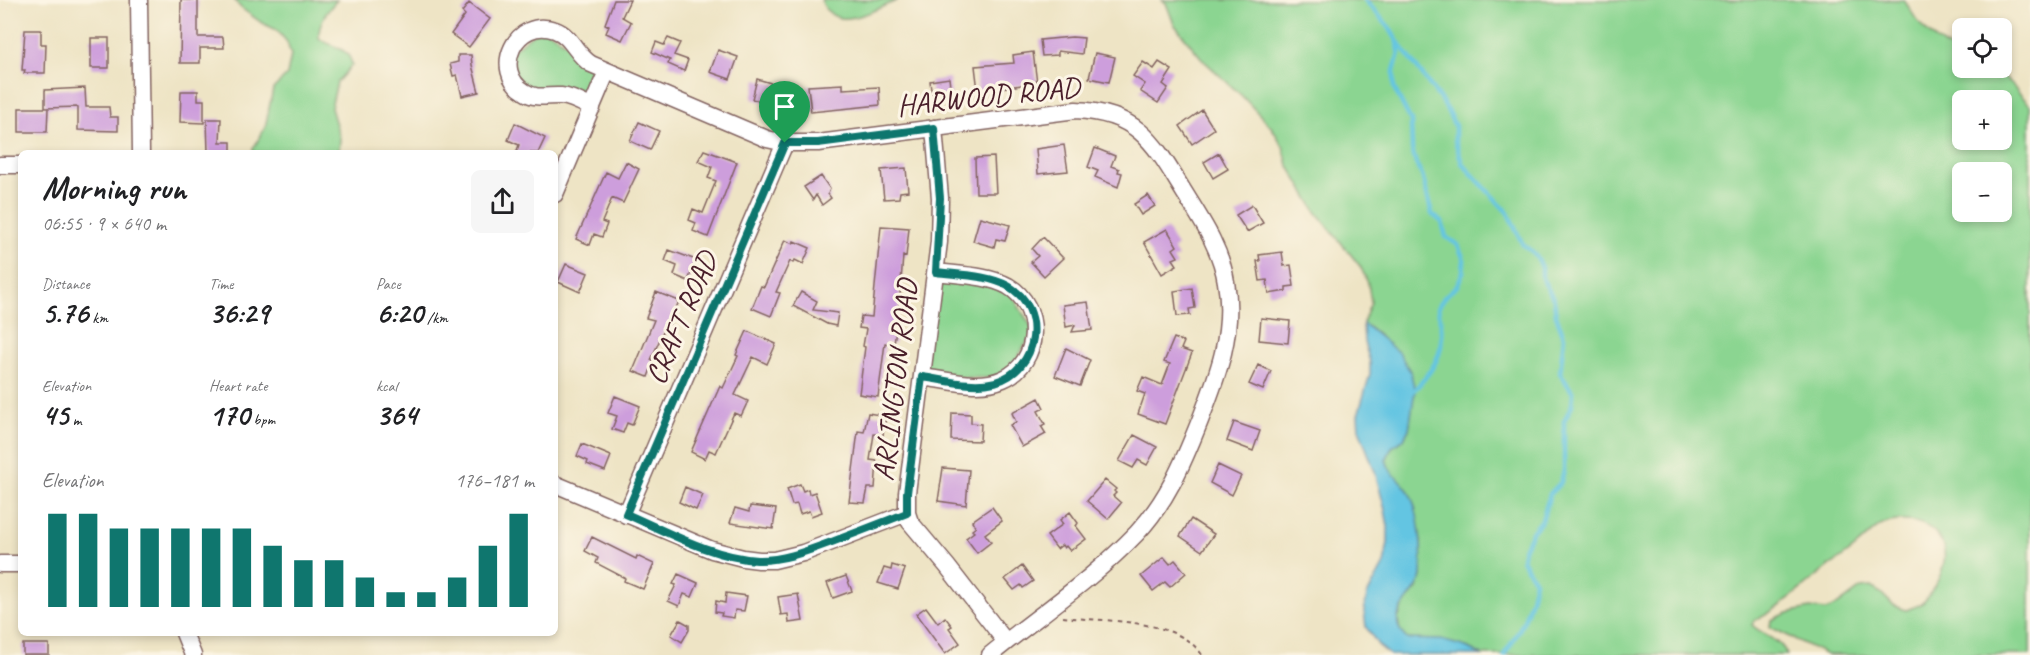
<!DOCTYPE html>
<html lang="en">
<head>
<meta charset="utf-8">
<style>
	body { margin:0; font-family:Caveat,sans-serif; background:#f6f6f6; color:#202124; height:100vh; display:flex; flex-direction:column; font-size:22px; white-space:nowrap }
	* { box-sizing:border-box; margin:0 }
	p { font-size:20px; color:#757577 }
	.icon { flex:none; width:33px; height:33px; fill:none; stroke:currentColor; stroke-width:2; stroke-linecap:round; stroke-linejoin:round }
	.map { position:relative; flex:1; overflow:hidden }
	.drawer { position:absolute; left:18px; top:150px; width:540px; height:486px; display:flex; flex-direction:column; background:#fff; border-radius:9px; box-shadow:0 3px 9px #0003 }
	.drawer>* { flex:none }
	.controls { position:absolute; left:1952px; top:18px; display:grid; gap:12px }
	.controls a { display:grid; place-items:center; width:60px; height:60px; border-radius:9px; background:#fff; box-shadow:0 3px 9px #0003; font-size:30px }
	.pin { position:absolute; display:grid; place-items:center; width:51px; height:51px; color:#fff; margin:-62px -26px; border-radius:50% 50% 50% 0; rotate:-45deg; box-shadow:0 0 6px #0007 }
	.pin .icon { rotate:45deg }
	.round { display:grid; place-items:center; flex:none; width:63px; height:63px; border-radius:9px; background:#f6f6f6 }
	.summary { display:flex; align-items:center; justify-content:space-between; height:102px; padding:0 24px }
	h1 { font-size:33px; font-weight:800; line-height:45px }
	.stats { display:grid; grid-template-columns:repeat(3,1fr); gap:9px; height:102px; padding:6px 24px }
	.stats div { display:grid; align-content:center }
	.stats b { font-size:30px; font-weight:800 }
	.stats small { font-size:16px; font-weight:400 }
	.stats p { font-size:16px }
	.chart { height:168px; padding:12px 24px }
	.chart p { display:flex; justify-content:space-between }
	.chart svg { width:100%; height:108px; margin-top:6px; stroke:#0f766e; stroke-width:6 }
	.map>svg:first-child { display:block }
</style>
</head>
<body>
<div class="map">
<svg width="2030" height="655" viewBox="0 0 2030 655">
	<rect width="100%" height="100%" fill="#fcf5e5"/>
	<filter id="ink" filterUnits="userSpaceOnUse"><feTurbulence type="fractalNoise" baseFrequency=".0167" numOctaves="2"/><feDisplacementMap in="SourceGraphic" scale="12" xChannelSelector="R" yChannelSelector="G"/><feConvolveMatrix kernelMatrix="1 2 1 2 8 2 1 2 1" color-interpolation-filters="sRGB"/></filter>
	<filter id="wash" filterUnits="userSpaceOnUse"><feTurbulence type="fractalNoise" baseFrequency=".008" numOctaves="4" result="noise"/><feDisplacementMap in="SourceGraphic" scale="24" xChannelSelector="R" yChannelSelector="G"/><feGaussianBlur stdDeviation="1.35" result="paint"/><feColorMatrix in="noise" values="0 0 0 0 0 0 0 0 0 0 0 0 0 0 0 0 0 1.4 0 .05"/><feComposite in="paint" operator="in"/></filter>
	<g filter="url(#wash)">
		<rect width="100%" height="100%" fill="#eee4c5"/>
		<path fill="#8bd591" stroke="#6a7a5e" stroke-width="1.5" fill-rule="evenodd" d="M234 0H337C327 11 318 22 319 38 331 48 349 46 352 65L337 82 331 108 340 138 339 153H253V149L265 128 273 89 287 75 291 55 287 42 277 30 262 23 241 8Z
			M821 0H898C881 7 844 29 829 12 825 9 823 4 821 0Z
			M1162 0H1905C1916 24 1937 45 1962 54V68H1991L2003 75 2030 105V655H1827L1770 627 1771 620 1788 613 1810 608 1826 610 1838 605 1861 588 1871 587 1881 593 1893 605 1906 610C1911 608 1918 606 1922 603 1927 600 1930 593 1933 588 1960 550 1937 514 1890 522 1877 525 1867 538 1857 546 1844 557 1830 565 1817 576 1796 592 1778 610 1754 621L1752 625C1764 636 1781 639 1787 655H1482L1466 647 1407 639 1400 632 1398 619 1402 608 1410 595 1417 589 1421 576V541L1408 491 1390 472 1386 460 1392 447 1403 440 1409 429 1411 411 1379 335 1363 323 1371 302 1368 283 1360 266 1317 213 1288 165 1283 146 1272 128 1242 96 1203 60 1174 24 1166 3ZM1962 100H2001V140H1962ZM1962 172H2001V212H1962Z
			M542 27 607 71 592 108 517 85 510 52Z
			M936 272 1005 284 1034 331 1005 378 922 377Z"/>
		<path fill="#64c5e2" stroke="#577286" stroke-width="1.5" d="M1363 323 1399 353 1410 371 1415 390 1409 429 1403 440 1392 447 1386 460C1392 478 1397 475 1407 489 1420 508 1423 552 1421 575 1419 598 1380 613 1407 639L1442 640 1466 647 1482 655H1390L1378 645 1366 627 1364 611 1367 595 1384 564 1388 543V526L1385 510 1375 472 1359 429 1358 415 1370 374V362L1364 342Z"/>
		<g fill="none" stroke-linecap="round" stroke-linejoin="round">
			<path stroke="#64c5e2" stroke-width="4.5" d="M1365 0 1389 27 1398 42 1399 53 1394 71V88L1411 121 1412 149 1416 164 1422 175 1432 214 1442 222 1446 237 1458 245 1464 260 1463 272 1457 286 1445 296 1438 308C1445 338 1444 355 1424 379 1420 384 1416 389 1411 392
				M1399 43 1445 106 1455 126V140L1462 163 1508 213 1523 245 1534 253 1542 267V278L1554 300 1556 315 1564 337 1560 373 1573 393 1572 405 1564 421V470L1561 482 1550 494 1542 520 1532 532 1524 549 1522 560 1535 581C1529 613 1522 628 1504 655"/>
		</g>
		<g id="blocks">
			<path fill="#cd9edc" d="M181 0H198V37H223L224 48H200V63H180Z
				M614 0H630L622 17 631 22 622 40 606 33 609 26 605 24Z
				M469 3 490 19 469 47 451 34 465 15 462 12Z
				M25 30H41V44H46L45 73H24L25 70H22Z
				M1072 37 1084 38 1082 54 1058 51V55L1042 56 1040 40Z
				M91 38H109V68H91Z
				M668 38 680 43 674 55 688 60 684 71 668 64 670 60 652 52 656 42 664 45Z
				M718 50 738 57 730 79 710 72Z
				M1033 52 1037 83 978 91 975 66 1014 63 1013 55Z
				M1095 53 1115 57 1109 82 1089 78Z
				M458 55H471L472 65 479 92 462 96 457 75 453 76 450 64 458 62Z
				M1143 62 1154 69 1159 62 1172 70 1163 84 1168 88 1158 103 1140 91 1145 84 1133 76Z
				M949 78 951 95 932 98 930 81Z
				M757 79 792 89 785 111 767 106 768 103 752 99Z
				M843 84V89L879 87 880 105 811 112 808 86Z
				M85 88 86 107H109L110 117H118V131L78 130V107L45 108V90Z
				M181 91H198V100H204V123L180 122Z
				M19 108H48L47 132H19Z
				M1202 110 1214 129 1192 144 1180 126Z
				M207 119H221L220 142H231V153H208Z
				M639 122 659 131 650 150 630 141Z
				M515 123 545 138 538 153H516L519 145 508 140Z
				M1064 145 1068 171 1038 174 1036 149Z
				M1095 148 1115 156 1111 166 1119 169 1118 172 1122 173 1118 187 1095 177 1098 171 1088 167Z
				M704 150 737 162 708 237 693 231 696 223 689 220 693 209 703 213 716 181 708 178 712 167 698 161Z
				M1219 153 1228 169 1213 178 1204 162Z
				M994 157 996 193H976L975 158Z
				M626 162 639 169 623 203 612 198 602 222 607 224 602 237 594 234 590 245 576 239 606 172 618 178Z
				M906 168 908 191 900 192 899 198 884 199 881 170Z
				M821 176 830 189 828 194 831 198 822 205 816 195 813 200 804 187Z
				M1148 195 1155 206 1141 215 1134 204Z
				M1252 205 1263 223 1247 232 1236 215Z
				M980 217 1010 225 1005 241 996 239 994 247 973 241Z
				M881 226 909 228 906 257 903 256 899 307 894 344 885 343 878 397 859 394 865 347 863 346 866 329 859 328 861 316 872 317Z
				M1167 229 1177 246 1173 249 1178 257 1173 259 1177 265 1162 274 1144 242Z
				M1043 237 1063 258 1044 276 1031 262 1038 256 1032 249Z
				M785 240 793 244 794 241 810 248 803 264 795 260 793 263 790 261 776 292 780 293 771 316 752 308 761 286 764 287Z
				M669 250 696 260 688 281 674 275 677 266 665 261Z
				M1282 252 1284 266 1291 265 1294 286 1286 287V291L1269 294 1267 280 1260 281 1257 261H1260L1259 255Z
				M566 264 588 273 580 292 558 282Z
				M1192 288 1195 308 1189 309 1190 315 1177 316 1174 291Z
				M656 292 679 301 666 333 663 332 651 360 654 361 648 377 633 371 654 320 646 318Z
				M801 292 817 301 813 310 838 313 836 326 827 324 793 306Z
				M1088 302 1092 330 1072 332 1075 325 1066 327 1063 305Z
				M1261 318 1290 321 1288 343 1259 340Z
				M747 331 776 344 767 364 753 357 735 395 748 401 741 416 734 413 716 453 709 450 705 459 691 452 720 386 723 388 738 356 736 355Z
				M1174 338 1184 342 1181 349 1192 353 1165 424 1138 414 1145 394 1137 391 1143 377 1162 385 1170 364 1164 362Z
				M1066 348 1090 360 1080 386 1055 376Z
				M1258 365 1271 371 1263 390 1249 384Z
				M615 396 640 406 632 425 627 423 623 433 612 429 617 416 608 413Z
				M1039 398 1044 408 1038 411 1045 424 1041 426 1046 434 1022 447 1010 425 1016 422 1012 413Z
				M868 413 886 416 883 435 874 434 870 460 877 461 875 488H868L865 503 849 502 858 431 864 432Z
				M952 413 971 414V423L981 424 980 441 951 440Z
				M1234 422 1260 431 1253 451 1227 441Z
				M1134 435 1157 447 1147 465 1138 460 1133 468 1119 461Z
				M582 444 611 456 605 471 587 464 588 461 577 456Z
				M1218 465 1241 476 1232 495 1210 483Z
				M943 468 969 470 966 505 938 501Z
				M1105 480 1116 489 1114 491 1116 493 1113 496 1121 503 1108 519 1087 501Z
				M800 484 803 491 808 489 809 494 815 492 822 512 811 516 809 511 800 514 797 504 792 505 787 489Z
				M685 487 703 495 696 510 679 502Z
				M750 506 776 509 773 529 730 523 735 508 749 512Z
				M992 507 1002 521 985 534 991 542 977 553 966 538 974 532 972 530 976 527 972 521Z
				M1070 512 1078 523 1076 526 1086 539 1070 551 1066 546 1064 548 1062 545 1057 549 1047 536 1063 524 1060 520Z
				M1191 519 1214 534 1202 551 1180 536Z
				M592 537 636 559 637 556 654 564 643 589 624 581 625 578 596 563 598 558 585 551Z
				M1164 557 1170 564 1175 560 1186 573 1170 587 1165 582 1153 591 1141 576Z
				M892 565 905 569 898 589 878 583 884 568 891 570Z
				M1022 566 1033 581 1023 588 1021 585 1014 590 1005 579Z
				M678 574 698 583 692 597 684 594 679 606 668 601 676 585 673 584Z
				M846 576 852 591 833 598 827 583Z
				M726 593 747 596 744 611 735 610 734 618 721 616 722 613 715 612 716 601 725 603Z
				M798 594 803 621 789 623 788 614 781 615 778 597Z
				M926 607 938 623 945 617 952 626 949 628 960 643 945 654 916 614Z
				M680 620 689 625V630L682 642 671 635Z
				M23 644H49V655H23Z"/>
		</g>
	</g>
	<g filter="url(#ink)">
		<use href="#blocks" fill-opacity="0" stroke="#836461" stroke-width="1.5"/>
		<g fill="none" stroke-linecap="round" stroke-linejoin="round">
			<defs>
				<path id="minor" d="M139 0 141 153
					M592 108C582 103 572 97 561 96 548 95 537 100 525 92 490 71 516 16 555 30 572 36 576 55 591 64L767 139 785 143H818L1076 110C1139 113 1154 143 1184 192 1202 221 1221 249 1226 282 1235 333 1217 377 1199 423 1183 463 1167 501 1137 533 1093 579 1039 615 990 655
					M934 128 940 198 939 242 907 493V513L910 522 947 566 1006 642
					M0 165H21
					M555 194 607 71
					M922 377C948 380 978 390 1003 379 1041 363 1043 306 1008 286 987 275 959 275 936 272
					M555 484 712 550 743 558 759 560H774L803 553 907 513
					M626 515 785 143
					M0 564H21
					M184 633 193 655"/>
			</defs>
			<use href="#minor" stroke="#836461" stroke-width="19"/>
			<path stroke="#836461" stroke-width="2" stroke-dasharray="4.5 4.5" stroke-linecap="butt" d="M1063 617C1103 622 1177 617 1202 655"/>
			<use href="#minor" stroke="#fff" stroke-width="16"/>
		</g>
	</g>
	<g fill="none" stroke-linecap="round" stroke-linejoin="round" filter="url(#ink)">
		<defs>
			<path id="route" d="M934 128 940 198 936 272C959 275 988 275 1008 286 1048 308 1039 370 995 382 972 388 945 380 922 377L907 493V513C884 522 861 531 837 540 812 549 785 561 757 560 711 557 668 532 626 514L785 143H818Z"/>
		</defs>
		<use href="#route" stroke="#fff" stroke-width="12"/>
		<use href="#route" stroke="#0f766e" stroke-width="8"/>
	</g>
	<g text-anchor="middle" stroke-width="6" stroke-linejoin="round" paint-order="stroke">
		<g font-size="30" fill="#4a1f2b" stroke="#fcf5e5">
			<text transform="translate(988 96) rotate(-6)" y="10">HARWOOD ROAD</text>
			<text transform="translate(681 318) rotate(-67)" y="10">CRAFT ROAD</text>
			<text transform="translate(895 380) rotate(-83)" y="10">ARLINGTON ROAD</text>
		</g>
	</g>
</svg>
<div class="controls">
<a><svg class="icon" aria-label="locate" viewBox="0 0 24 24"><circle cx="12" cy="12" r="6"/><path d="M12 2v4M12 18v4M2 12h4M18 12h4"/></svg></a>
<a>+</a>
<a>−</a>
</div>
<div class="pin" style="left:785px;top:143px;background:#1e9e55"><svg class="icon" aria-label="arrive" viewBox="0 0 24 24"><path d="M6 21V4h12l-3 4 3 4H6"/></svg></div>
<section class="drawer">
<div class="summary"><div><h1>Morning run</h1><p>06:55 · 9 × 640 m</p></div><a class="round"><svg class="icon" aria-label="share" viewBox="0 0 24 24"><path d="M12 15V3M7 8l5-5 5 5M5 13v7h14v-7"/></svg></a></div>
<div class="stats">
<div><p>Distance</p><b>5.76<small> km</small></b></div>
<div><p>Time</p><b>36:29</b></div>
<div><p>Pace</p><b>6:20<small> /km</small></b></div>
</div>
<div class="stats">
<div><p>Elevation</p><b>45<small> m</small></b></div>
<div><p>Heart rate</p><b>170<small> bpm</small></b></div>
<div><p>kcal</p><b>364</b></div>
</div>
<div class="chart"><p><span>Elevation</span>176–181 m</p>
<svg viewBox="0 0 160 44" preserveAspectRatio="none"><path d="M5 44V6M15 44V6M25 44V12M35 44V12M45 44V12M55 44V12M65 44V12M75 44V19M85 44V25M95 44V25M105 44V32M115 44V38M125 44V38M135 44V32M145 44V19M155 44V6"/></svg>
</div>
</section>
</div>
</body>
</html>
